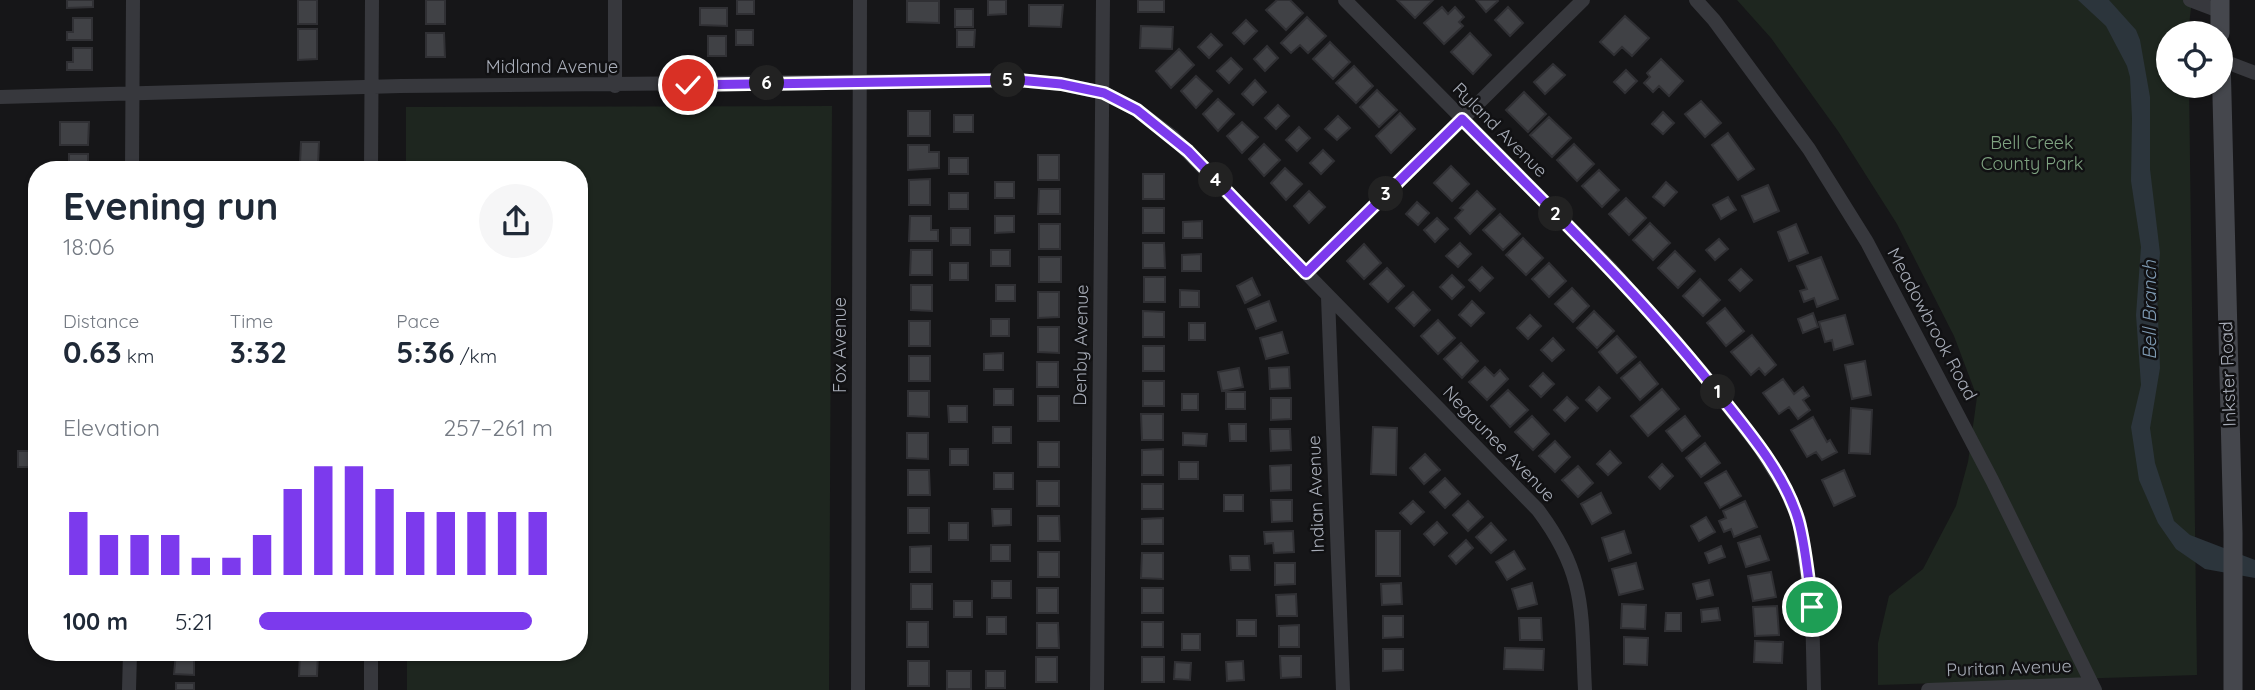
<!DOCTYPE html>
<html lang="en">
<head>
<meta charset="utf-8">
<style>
	body { margin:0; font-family:Quicksand,sans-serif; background:#f6f6f7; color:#1f2937; height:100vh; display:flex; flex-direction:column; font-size:26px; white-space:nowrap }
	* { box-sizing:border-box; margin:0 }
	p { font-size:23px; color:#747a83 }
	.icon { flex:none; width:38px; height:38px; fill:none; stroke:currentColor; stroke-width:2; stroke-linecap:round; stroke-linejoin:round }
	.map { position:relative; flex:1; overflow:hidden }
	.side { position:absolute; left:28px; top:161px; width:560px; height:500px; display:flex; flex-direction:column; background:#fff; border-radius:28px; box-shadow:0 2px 5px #0004 }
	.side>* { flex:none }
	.fabs { position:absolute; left:2156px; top:21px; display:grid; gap:14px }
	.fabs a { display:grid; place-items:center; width:77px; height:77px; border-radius:50%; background:#fff; box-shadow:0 2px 5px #0004; font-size:35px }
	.pin { position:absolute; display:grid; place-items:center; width:60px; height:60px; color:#fff; margin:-30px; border:4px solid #fff; border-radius:50%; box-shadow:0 2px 7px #0007 }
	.km { position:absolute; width:35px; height:35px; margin:-18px; border-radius:50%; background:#222; color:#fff; font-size:19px; line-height:35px; text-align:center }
	.round { display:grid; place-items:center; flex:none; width:74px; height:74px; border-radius:37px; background:#f6f6f7 }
	.head { display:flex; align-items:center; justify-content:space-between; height:119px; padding:0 35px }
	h1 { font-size:38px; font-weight:800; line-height:52px }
	.figures { display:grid; grid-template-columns:repeat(3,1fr); gap:10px; height:119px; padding:7px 35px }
	.figures div { display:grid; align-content:center }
	.figures b { font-size:30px; font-weight:800 }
	.figures small { font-size:19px; font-weight:400 }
	.figures p { font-size:19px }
	.chart { height:196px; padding:14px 35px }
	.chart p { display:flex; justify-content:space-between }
	.chart svg { width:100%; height:126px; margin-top:7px; stroke:#7c3aed; stroke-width:6 }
	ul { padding:0 35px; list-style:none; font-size:23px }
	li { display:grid; grid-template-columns:112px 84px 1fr; align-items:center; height:52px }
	li i { height:18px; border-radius:9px; background:#7c3aed }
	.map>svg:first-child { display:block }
</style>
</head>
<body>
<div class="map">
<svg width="2255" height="690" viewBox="0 0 2255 690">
	<rect width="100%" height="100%" fill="#161618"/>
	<path fill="#1e261f" d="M1737 0H2192L2188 33H2168V86H2189L2197 675 1878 685V643L1889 596 1923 569 1956 506 1968 462 1977 397 1954 336 1897 224 1838 131 1771 38Z
		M832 106 829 690H407V653H579V170H406V107Z"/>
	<path fill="#2c353c" d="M2078 0H2109L2136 30 2140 40 2150 97V169L2160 253 2157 291 2160 368 2150 428 2155 463 2174 521 2190 535 2255 560V578L2205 569 2176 549 2158 523 2139 480 2131 427 2141 385 2136 315 2141 247 2131 181 2132 118 2130 77 2127 66 2106 26Z"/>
	<path fill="#404145" stroke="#303034" stroke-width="2" d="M67 0H93V7L67 8Z
		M298 0H317V24H298Z
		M426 0H445V24H426Z
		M737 0H754V14H737Z
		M988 0H1006V14L988 15Z
		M1138 0H1164V12H1138Z
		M1277 0H1290L1303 13 1286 30 1266 10Z
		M1397 0H1433L1415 18Z
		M1476 0H1497L1498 1 1486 12Z
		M907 1H939V23L907 22Z
		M1029 5H1063L1061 27 1029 26Z
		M1442 7 1448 14 1455 7 1464 17 1459 22 1463 26 1444 44 1424 23Z
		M1508 7 1523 23 1510 36 1495 20Z
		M700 8H727V26L700 25Z
		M955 9H973V27H955Z
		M1625 16 1649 38 1632 56 1622 47 1614 55 1600 42Z
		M1307 17 1326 36 1308 53 1300 45 1291 53 1281 43Z
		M73 18H92V40H67V32H73Z
		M1246 20 1257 31 1244 44 1233 33Z
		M1141 26 1173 27 1172 49 1140 48Z
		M298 29H317V59L298 60Z
		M736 30H753V45H736Z
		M957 30H975L974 47H957Z
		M426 33H444L445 57H426Z
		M1470 33 1491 55 1473 74 1451 52Z
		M1211 34 1222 45 1209 58 1198 47Z
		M708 36H726V56H708Z
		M1330 42 1350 62 1333 79 1313 59Z
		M1267 46 1278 58 1265 71 1254 59Z
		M73 48H92V70H67V62H73Z
		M1179 49 1194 65 1171 88 1156 71Z
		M1231 58 1242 69 1229 83 1217 71Z
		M1661 59 1683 81 1669 96 1659 86 1653 92 1644 83 1650 77 1647 73Z
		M1553 64 1565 75 1545 94 1534 82Z
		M1354 66 1373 86 1356 103 1336 83Z
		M1626 70 1637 81 1625 93 1614 82Z
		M1196 76 1212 91 1196 108 1181 91Z
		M1255 80 1266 92 1253 105 1242 94Z
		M1377 90 1397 110 1379 127 1360 107Z
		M1524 92 1546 114 1528 132 1506 110Z
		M1218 99 1234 114 1218 131 1203 114Z
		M1701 101 1721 123 1705 137 1685 114Z
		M1278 105 1289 116 1276 129 1265 118Z
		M908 111H930V136H908Z
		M1663 112 1674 123 1663 134 1652 124Z
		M1400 113 1415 129 1391 153 1376 136Z
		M954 115H973V132H954Z
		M1338 116 1350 128 1337 140 1325 129Z
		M1549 117 1571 138 1552 157 1530 135Z
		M60 122H89L88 145H60Z
		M1242 122 1258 137 1242 153 1227 136Z
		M1299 127 1310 138 1297 151 1286 140Z
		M1728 133 1754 169 1738 180 1712 145Z
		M301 142H319L318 165 300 164Z
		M1264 144 1280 160 1264 176 1249 159Z
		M1574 144 1594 164 1577 181 1557 160Z
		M908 145H929V152H939V168L908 170Z
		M1323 150 1334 161 1321 174 1310 163Z
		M69 154H88V170H63V167H69Z
		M1038 155H1059V180H1038Z
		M949 158H968V174H949Z
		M1451 166 1469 184 1452 201 1434 183Z
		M1285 168 1302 184 1286 200 1271 183Z
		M1599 170 1619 190 1602 207 1582 186Z
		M1143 174H1164V199H1143Z
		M930 179V205H909V180Z
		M995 182H1014V198H995Z
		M1666 182 1677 192 1664 206 1653 197Z
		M1768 185 1779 211 1754 222 1742 196Z
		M1039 189H1060V214H1038Z
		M1309 191 1325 207 1309 223 1294 206Z
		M1477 191 1495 209 1470 234 1455 218 1463 210 1460 208Z
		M949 193H968V209H949Z
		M1728 197 1736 210 1721 219 1713 205Z
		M1626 198 1646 218 1629 235 1609 214Z
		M1417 202 1429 213 1418 225 1406 214Z
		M1143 208H1164V233H1143Z
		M1500 214 1520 234 1503 250 1483 230Z
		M910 216H931V230H938V241H909Z
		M995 216H1014V232L995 233Z
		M1437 218 1448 229 1435 242 1424 230Z
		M1202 221V238H1183V222Z
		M1650 223 1670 243 1653 260 1633 240Z
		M1039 224H1060V249H1039Z
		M1796 224 1808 253 1789 261 1778 232Z
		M951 228H970V245H951Z
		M1523 238 1543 258 1526 275 1506 255Z
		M1719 239 1728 249 1715 260 1706 250Z
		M1143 243H1164L1165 268H1143Z
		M1460 243 1471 254 1458 267 1446 256Z
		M1364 244 1381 263 1364 279 1347 261Z
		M911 250H932V275H910Z
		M991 250H1010V266H991Z
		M1675 251 1695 271 1678 288 1658 268Z
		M1201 254V271H1182V255Z
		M1039 257H1061V282H1039Z
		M1821 257 1838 299 1817 307 1814 298 1804 302 1800 291 1807 289 1797 266Z
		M950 263H968V280H950Z
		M1549 263 1566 281 1549 297 1532 279Z
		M1482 267 1493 278 1480 291 1469 280Z
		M1387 268 1404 286 1388 302 1370 284Z
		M1741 269 1752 280 1740 291 1729 280Z
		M1452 275 1464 287 1452 299 1440 287Z
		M1144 277H1165V302H1144Z
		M1252 278 1260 295 1245 303 1237 286Z
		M1700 279 1720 300 1703 316 1683 296Z
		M911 285H932V311L911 310Z
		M996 285H1015V301H996Z
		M1572 288 1589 306 1573 322 1555 304Z
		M1180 290 1199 291V307H1180Z
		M1038 292H1059V317L1038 318Z
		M1413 292 1430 310 1414 326 1396 308Z
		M1269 301 1276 321 1256 329 1248 309Z
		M1472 301 1484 313 1471 326 1459 315Z
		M1725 308 1744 331 1726 346 1707 323Z
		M1143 311 1164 312V337H1143Z
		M1594 311 1614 331 1597 348 1577 328Z
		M1813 313 1818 327 1803 333 1798 319Z
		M1530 315 1541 326 1528 339 1517 328Z
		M1845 315 1853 344 1834 350 1832 340 1825 342 1819 322Z
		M991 319H1009V336H991Z
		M1438 320 1455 338 1438 354 1421 336Z
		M909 321H930V346H909Z
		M1189 323H1205V340H1189Z
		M1038 327H1059V353L1038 352Z
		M1282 332 1288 353 1266 359 1260 338Z
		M1752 335 1776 365 1765 375 1759 368 1751 375 1731 352Z
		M1617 336 1636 357 1617 373 1599 352Z
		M1553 338 1564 350 1552 361 1541 350Z
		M1461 343 1478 361 1462 378 1444 359Z
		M1143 346H1164V371H1143Z
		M1003 353V370H984V354Z
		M909 356H930V381H909Z
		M1865 361 1871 395 1852 399 1845 365Z
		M1037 362H1058V387H1037Z
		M1640 362 1658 384 1640 400 1621 378Z
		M1289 367 1290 388 1270 389 1269 368Z
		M1485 367 1494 376 1500 370 1508 379 1487 400 1469 382Z
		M1239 368 1243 387 1222 391 1218 372Z
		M1543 373 1554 384 1541 397 1530 386Z
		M1783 379 1794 394 1803 387 1809 396 1803 400 1810 410 1798 419 1789 407 1779 414 1763 393Z
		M1143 381H1164V406H1143Z
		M1599 387 1610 398 1597 411 1586 400Z
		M994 389H1013V405H994Z
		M1662 389 1679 409 1648 436 1631 416Z
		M1508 390 1528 410 1510 427 1491 406Z
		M908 391H929V417L908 416Z
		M1226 392H1245V409H1226Z
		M1182 394H1198V410H1182Z
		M1038 396H1059V421H1038Z
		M1567 397 1578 408 1565 421 1554 410Z
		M1271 398H1291V419L1271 420Z
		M948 406H967V422H949Z
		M1851 408 1872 410 1870 454 1849 453Z
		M1141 414H1163V440H1142Z
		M1532 416 1549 434 1533 450 1515 432Z
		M1685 416 1700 436 1682 451 1666 431Z
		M1813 417 1827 442 1830 440 1837 452 1822 460 1816 452 1807 457 1791 430Z
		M1229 424H1246V441H1230Z
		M993 427H1011V443H993Z
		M1373 427 1397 428 1396 475 1371 474Z
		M1270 429H1290L1291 450 1271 451Z
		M907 433H928V459L907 458Z
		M1183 433 1207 434 1206 446 1183 445Z
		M1555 441 1570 457 1555 472 1539 456Z
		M1038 442H1059V467H1038Z
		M1705 443 1720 463 1701 477 1686 458Z
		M950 449H968V465H950Z
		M1163 449V475H1142V450Z
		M18 451H35V467H18Z
		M1610 451 1621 463 1608 475 1597 464Z
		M1425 454 1440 470 1424 484 1410 468Z
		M1179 462H1198V479H1179Z
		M1662 464 1673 476 1660 489 1649 477Z
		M1291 465V490L1271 491 1270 466Z
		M1578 466 1593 483 1578 497 1562 480Z
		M908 470H929L930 495H908Z
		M1844 470 1855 496 1834 506 1822 480Z
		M1726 471 1741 496 1720 508 1705 483Z
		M994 473H1013V489H994Z
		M1445 478 1460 494 1445 508 1430 492Z
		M1037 481H1059V506H1037Z
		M1142 484H1163V509H1142Z
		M1601 493 1611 513 1592 524 1581 504Z
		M1224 495H1243V511H1224Z
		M1271 500H1292V521L1272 522Z
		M1413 501 1424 512 1411 524 1400 513Z
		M1468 501 1483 517 1468 531 1453 515Z
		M1745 501 1757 527 1734 537 1731 529 1724 532 1719 521 1726 518 1723 511Z
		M908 508H929V533H908Z
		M992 509H1011V525L993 526Z
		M1038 516H1059L1060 541H1038Z
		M1706 517 1715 532 1699 541 1691 526Z
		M1163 518V544H1142V519Z
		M1437 522 1447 533 1434 545 1424 534Z
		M949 523H968V540H949Z
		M1491 523 1506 540 1491 553 1476 537Z
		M1293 531 1294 552 1274 553 1273 543 1265 544 1264 532Z
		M1376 531H1400V576H1376Z
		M1624 531 1631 553 1609 561 1602 538Z
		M1760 536 1769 560 1746 567 1738 543Z
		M1466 540 1473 548 1456 564 1449 556Z
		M991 545H1010V561H991Z
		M931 546V572H910V547Z
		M1721 546 1725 557 1709 563 1705 553Z
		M1514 551 1525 569 1507 580 1496 562Z
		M1038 552H1059V577H1038Z
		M1142 553H1163V579L1141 578Z
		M1230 556H1249L1250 570H1231Z
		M1275 563H1295V584L1275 585Z
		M1636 563 1643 589 1619 595 1612 569Z
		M1771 572 1776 597 1753 601 1748 576Z
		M1709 580 1713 595 1697 599 1693 584Z
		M992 581H1011V598H992Z
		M1401 583 1402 604 1382 605 1381 584Z
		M1532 583 1537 604 1518 609 1512 589Z
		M911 584H932V609H911Z
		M1037 588H1058V613H1037Z
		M1142 588H1163V613H1142Z
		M1296 594 1297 616H1277L1276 595Z
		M954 601H972V617H954Z
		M1622 604 1646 605 1645 629 1621 628Z
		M1777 606 1779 635 1755 636 1753 607Z
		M1718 608 1720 620 1702 622 1701 610Z
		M1666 613H1681V631H1665Z
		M1383 616H1403V637L1383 638Z
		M987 617H1006V634H987Z
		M1519 618H1541L1542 640H1520Z
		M1237 620H1256V636H1237Z
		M907 622H928V647H907Z
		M1142 622H1163V647H1142Z
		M1037 623H1058L1059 648H1037Z
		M1299 625V647H1279V626Z
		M1182 634H1200V650H1182Z
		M1624 637 1648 638 1647 665 1624 664Z
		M1755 641 1783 642 1782 663 1754 662Z
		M1505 648 1544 649 1543 670 1504 669Z
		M1383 649H1403V670L1383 671Z
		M176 653H194V675L174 674Z
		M300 653H318L317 676H299Z
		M1280 656H1301V677L1281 678Z
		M1036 657H1057V682H1036Z
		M1142 657H1164V682H1142Z
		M908 661H929V686H908Z
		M1243 661 1244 680 1227 681 1226 662Z
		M1175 662 1191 663 1190 680 1174 679Z
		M947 671H971V689H947Z
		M986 671H1005V688H986Z
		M176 683H194V690H176Z"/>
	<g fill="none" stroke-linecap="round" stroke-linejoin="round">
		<path stroke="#37383d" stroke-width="14" d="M615 0V86
			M1345 0 1612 270 1700 370 1760 448 1786 490 1799 520 1812 607 1814 690
			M1696 0 1714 20 1809 149 1867 242 1992 480 2095 690
			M2190 0 2219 11
			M2221 60 2255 73
			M0 97 401 86 1018 80 1061 84 1104 93 1137 110 1172 136 1538 510C1587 575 1581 613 1585 690
			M132 170 133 0
			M371 170 372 0
			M1306 273 1583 0
			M1328 297 1343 690
			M129 690 130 653
			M371 690V653
			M858 690 860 0
			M1097 690 1103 0
			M1928 690 2092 684"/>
		<path stroke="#45474d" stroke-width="19" d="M2220 0V33
			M2221 57 2233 533V690"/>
	</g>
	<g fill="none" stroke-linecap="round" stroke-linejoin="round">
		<defs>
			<path id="route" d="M688 85 1018 80 1061 84 1104 93 1137 110 1188 151 1306 273 1462 119C1553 211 1646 300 1725 402 1753 437 1785 476 1798 519 1805 542 1809 582 1812 607"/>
		</defs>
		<use href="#route" stroke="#fff" stroke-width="14"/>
		<use href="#route" stroke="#7c3aed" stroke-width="9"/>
	</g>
	<g text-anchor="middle" stroke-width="5" stroke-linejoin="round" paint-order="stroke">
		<g font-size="18" fill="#a8adb8" stroke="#111113">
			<text x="552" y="73">Midland Avenue</text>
			<text transform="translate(1500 130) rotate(45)" y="6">Ryland Avenue</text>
			<text transform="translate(1932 324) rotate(62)" y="6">Meadowbrook Road</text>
			<text transform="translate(840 345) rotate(-90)" y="6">Fox Avenue</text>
			<text transform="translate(1081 345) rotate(-89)" y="6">Denby Avenue</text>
			<text transform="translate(2228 374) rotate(-92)" y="6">Inkster Road</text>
			<text transform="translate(1499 444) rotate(46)" y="6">Negaunee Avenue</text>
			<text transform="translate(1316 494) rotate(-92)" y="6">Indian Avenue</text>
			<text transform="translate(2009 668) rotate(-2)" y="6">Puritan Avenue</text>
		</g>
		<g font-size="18" fill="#7fa381" stroke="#111113">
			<text x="2032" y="149">Bell Creek<tspan x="2032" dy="21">County Park</tspan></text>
		</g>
		<g font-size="19" font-style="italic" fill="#7f9bb3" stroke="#111113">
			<text transform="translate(2149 310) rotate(-90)" y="7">Bell Branch</text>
		</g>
	</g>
</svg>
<div class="fabs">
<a><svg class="icon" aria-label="locate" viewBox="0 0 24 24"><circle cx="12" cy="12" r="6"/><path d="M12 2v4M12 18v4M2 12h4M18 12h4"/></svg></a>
</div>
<div class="pin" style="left:1812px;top:607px;background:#1e9e55"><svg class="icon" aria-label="arrive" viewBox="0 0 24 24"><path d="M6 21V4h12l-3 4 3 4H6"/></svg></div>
<div class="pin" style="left:688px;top:85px;background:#d93025"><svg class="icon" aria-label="check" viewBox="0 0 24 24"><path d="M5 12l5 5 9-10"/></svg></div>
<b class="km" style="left:1718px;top:392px">1</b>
<b class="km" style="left:1556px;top:214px">2</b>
<b class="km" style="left:1386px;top:194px">3</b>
<b class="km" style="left:1216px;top:180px">4</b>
<b class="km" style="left:1008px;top:80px">5</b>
<b class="km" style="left:767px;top:83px">6</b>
<section class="side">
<div class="head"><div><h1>Evening run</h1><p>18:06</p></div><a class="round"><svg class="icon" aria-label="share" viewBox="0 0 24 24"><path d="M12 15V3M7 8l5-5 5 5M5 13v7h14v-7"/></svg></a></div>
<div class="figures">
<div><p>Distance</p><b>0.63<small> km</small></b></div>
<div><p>Time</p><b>3:32</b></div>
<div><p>Pace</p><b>5:36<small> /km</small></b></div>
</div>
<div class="chart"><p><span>Elevation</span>257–261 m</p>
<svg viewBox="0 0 160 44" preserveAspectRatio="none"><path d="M5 44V22M15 44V30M25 44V30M35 44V30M45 44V38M55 44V38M65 44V30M75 44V14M85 44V6M95 44V6M105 44V14M115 44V22M125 44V22M135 44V22M145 44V22M155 44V22"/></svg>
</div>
<ul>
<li><b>100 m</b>5:21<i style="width:93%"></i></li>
</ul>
</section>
</div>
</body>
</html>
